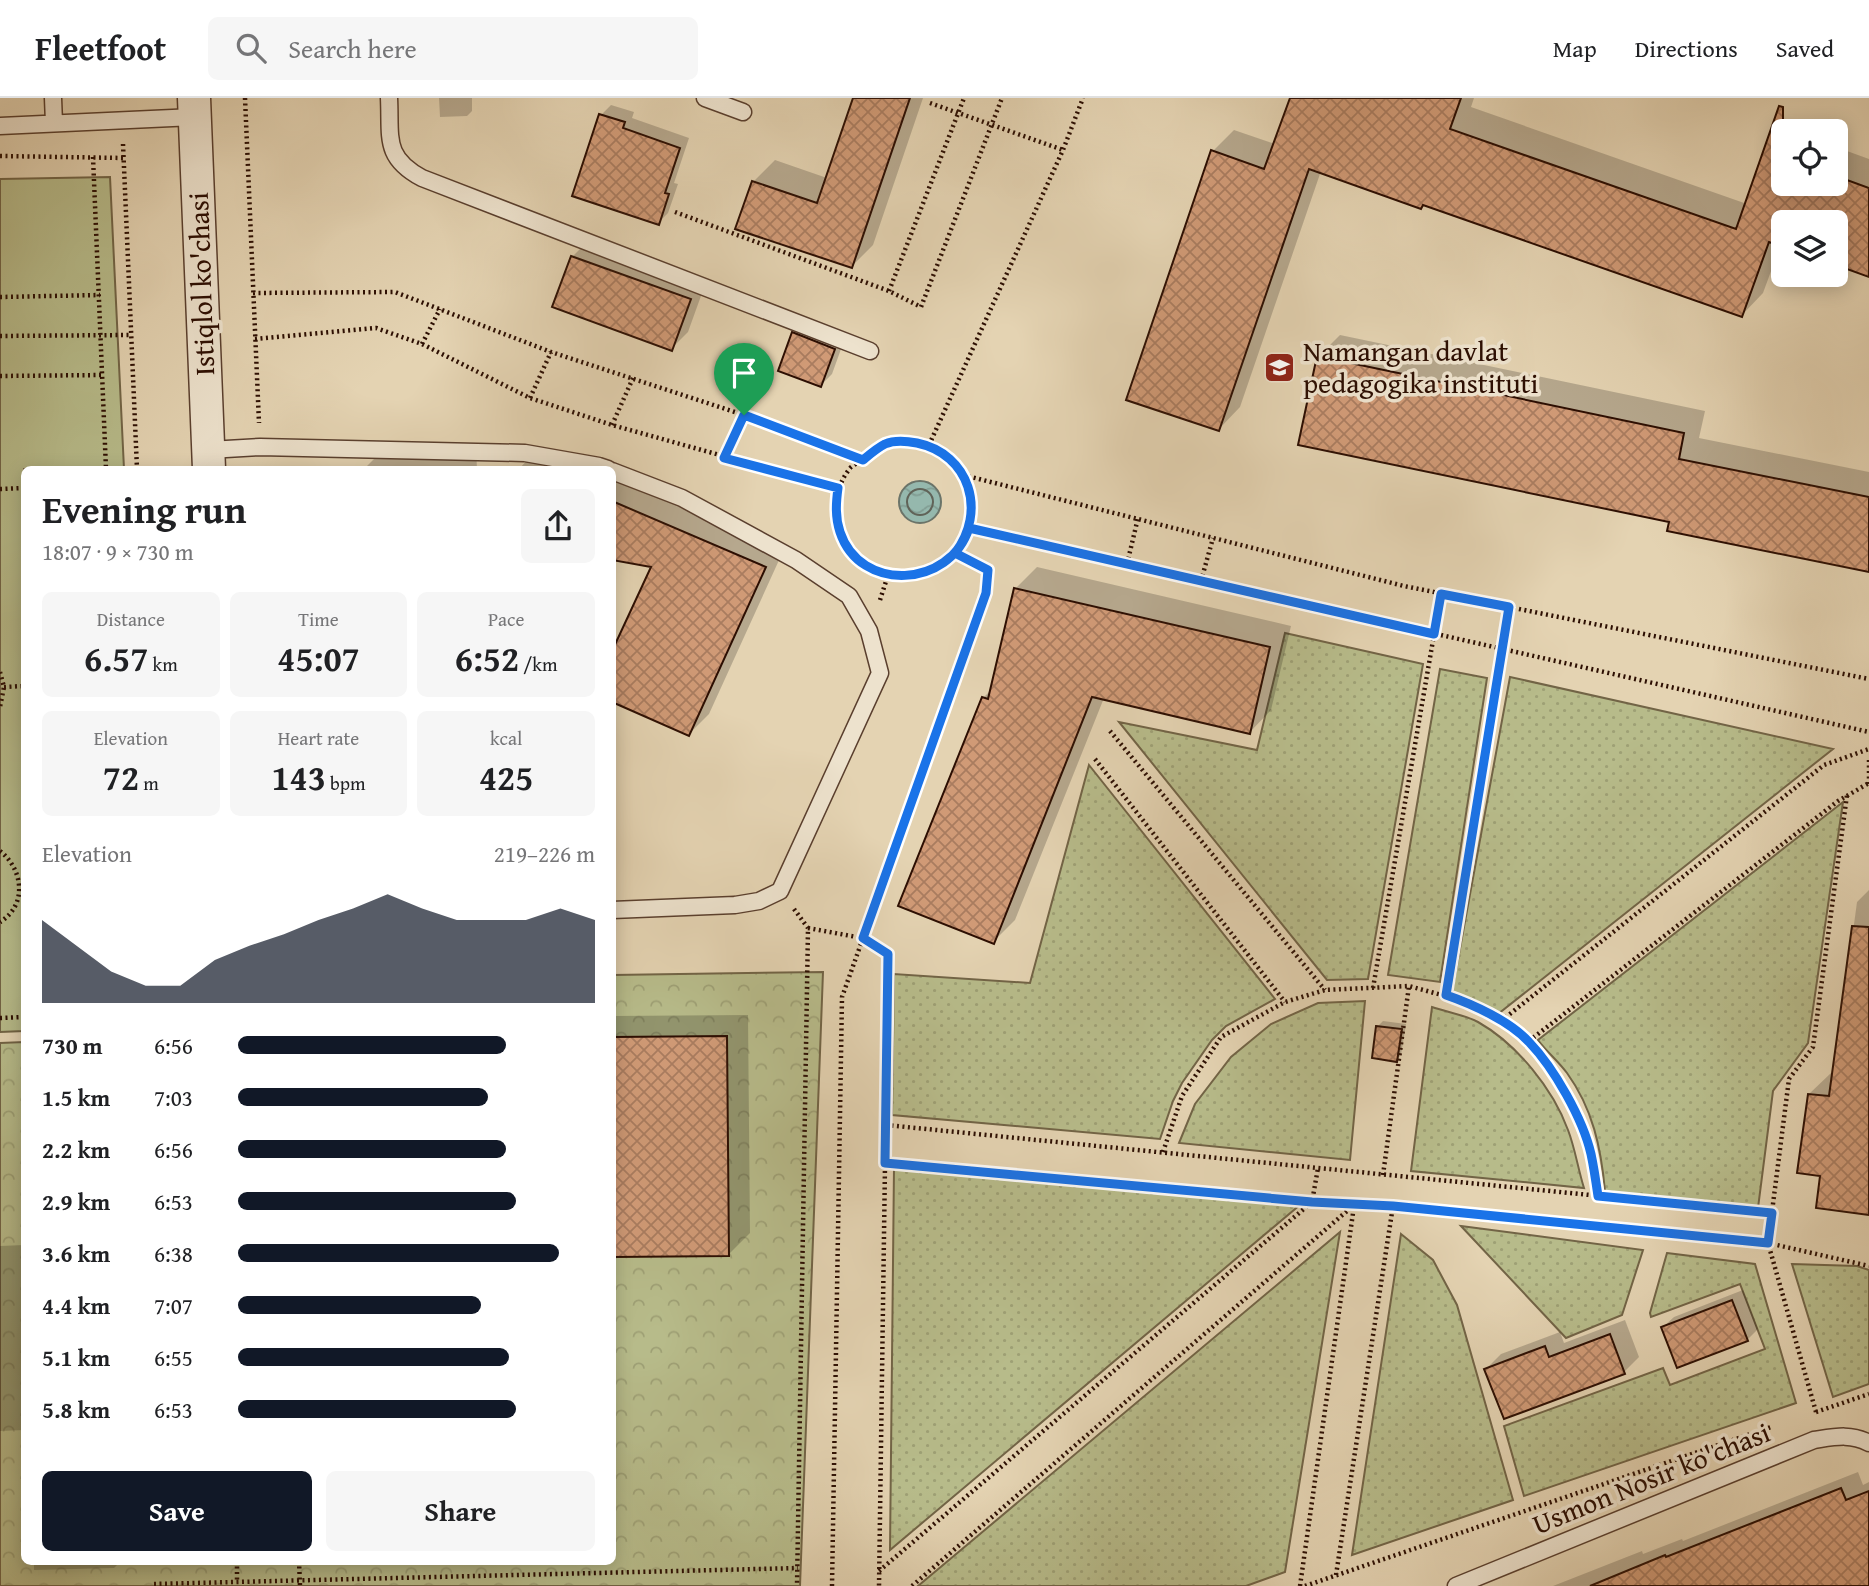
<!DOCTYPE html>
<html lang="en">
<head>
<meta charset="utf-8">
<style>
	body { margin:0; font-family:"Gentium Book Plus",serif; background:#f6f6f6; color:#202124; height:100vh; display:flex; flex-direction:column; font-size:26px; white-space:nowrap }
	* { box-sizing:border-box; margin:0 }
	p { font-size:23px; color:#757577 }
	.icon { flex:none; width:38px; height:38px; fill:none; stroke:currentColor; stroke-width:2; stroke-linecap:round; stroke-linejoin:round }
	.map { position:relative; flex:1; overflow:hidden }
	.drawer { position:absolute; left:21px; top:368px; width:595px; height:1099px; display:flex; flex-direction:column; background:#fff; border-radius:10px; box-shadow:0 4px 18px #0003 }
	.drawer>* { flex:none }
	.controls { position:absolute; left:1771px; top:21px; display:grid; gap:14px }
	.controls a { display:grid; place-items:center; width:77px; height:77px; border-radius:10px; background:#fff; box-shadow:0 4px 18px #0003; font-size:35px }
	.pin { position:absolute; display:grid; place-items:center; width:60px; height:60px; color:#fff; margin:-72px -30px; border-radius:50% 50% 50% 0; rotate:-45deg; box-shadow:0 0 7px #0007 }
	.pin .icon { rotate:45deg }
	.round { display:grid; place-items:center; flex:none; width:74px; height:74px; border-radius:10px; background:#f6f6f6 }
	.headline { display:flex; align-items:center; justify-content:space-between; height:119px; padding:0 21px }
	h1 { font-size:38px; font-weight:600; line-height:52px }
	.metrics { display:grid; grid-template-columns:repeat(3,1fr); gap:10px; height:119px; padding:7px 21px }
	.metrics div { display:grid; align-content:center; border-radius:10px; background:#f6f6f6; text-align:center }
	.metrics b { font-size:35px; font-weight:600 }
	.metrics small { font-size:19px; font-weight:400 }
	.metrics p { font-size:19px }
	.chart { height:196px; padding:14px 21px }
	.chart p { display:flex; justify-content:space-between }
	.chart svg { width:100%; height:126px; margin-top:7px; fill:#111827; opacity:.7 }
	.primary-button { display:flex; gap:14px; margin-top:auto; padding:14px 21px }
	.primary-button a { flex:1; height:80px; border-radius:10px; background:#111827; color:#fff; font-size:28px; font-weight:600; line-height:80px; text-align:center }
	.primary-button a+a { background:#f6f6f6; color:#202124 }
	ul { padding:0 21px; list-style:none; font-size:23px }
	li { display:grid; grid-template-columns:112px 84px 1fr; align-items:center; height:52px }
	li i { height:18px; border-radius:9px; background:#111827 }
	header { display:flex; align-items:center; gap:42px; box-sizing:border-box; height:98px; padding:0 35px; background:#fff; border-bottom:2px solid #e0e0e0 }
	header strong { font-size:33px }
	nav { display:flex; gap:38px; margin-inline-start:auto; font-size:24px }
	.search { width:490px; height:63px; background:#f6f6f6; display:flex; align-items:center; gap:18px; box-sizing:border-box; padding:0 24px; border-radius:10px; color:#757577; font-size:26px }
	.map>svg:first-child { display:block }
</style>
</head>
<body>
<header>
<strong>Fleetfoot</strong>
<div class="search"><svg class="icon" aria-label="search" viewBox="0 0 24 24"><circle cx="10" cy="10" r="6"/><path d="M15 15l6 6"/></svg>Search here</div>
<nav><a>Map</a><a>Directions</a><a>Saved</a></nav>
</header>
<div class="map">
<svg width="1869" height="1488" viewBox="0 0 1869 1488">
	<defs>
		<pattern id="grass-dots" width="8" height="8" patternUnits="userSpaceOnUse" patternTransform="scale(1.75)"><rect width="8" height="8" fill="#b7bb8a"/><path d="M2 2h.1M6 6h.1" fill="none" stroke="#9ea075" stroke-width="1.8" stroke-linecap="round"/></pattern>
		<pattern id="forest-crowns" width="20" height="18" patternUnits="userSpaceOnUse" patternTransform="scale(1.75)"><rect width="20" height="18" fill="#b7bb8a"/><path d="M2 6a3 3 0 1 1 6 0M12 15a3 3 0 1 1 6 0" fill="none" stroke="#9ea075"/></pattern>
		<pattern id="water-waves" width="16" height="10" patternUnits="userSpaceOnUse" patternTransform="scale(1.75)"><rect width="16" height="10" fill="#95b8ad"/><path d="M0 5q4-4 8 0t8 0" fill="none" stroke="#819d93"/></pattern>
		<pattern id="building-cross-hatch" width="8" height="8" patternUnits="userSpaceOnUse" patternTransform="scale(1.75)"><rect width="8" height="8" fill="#d09a76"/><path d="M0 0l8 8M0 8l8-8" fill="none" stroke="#a97c5f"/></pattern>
	</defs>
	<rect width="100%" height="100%" fill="#e4d3b2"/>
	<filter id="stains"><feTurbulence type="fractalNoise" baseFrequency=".00286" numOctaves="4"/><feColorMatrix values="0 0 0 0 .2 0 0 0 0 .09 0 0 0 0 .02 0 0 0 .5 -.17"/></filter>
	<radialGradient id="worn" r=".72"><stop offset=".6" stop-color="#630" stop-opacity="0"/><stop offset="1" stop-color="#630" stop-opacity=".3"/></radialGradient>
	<path fill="url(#grass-dots)" stroke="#726446" stroke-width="2" d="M1285 535 1423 566 1368 881 1327 882 1119 624 1257 652Z
		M1440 571 1487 580 1440 884 1388 877Z
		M1510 579 1833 651 1498 916 1476 903 1452 894Z
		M1089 667 1275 901 1226 928 1212 942 1182 985 1173 1003 1160 1041 892 1017 894 876 1030 885Z
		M1843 704 1808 945 1773 993 1758 1110 1605 1093C1601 1050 1593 1011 1567 975 1558 963 1547 954 1538 942Z
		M1365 903 1350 1062 1179 1045 1195 1006 1231 959 1271 926 1318 905Z
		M1432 909C1447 914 1465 917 1478 924 1517 946 1553 991 1568 1032 1575 1050 1578 1071 1584 1090L1411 1073Z
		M894 1070 1301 1106 890 1452Z
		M1461 1128 1643 1152 1622 1217 1566 1240Z
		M1340 1134 1285 1474 1246 1488H918Z
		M1401 1136 1433 1162 1457 1207 1513 1402 1352 1457Z
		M1667 1155 1755 1166 1796 1305 1524 1398 1504 1328 1663 1270 1670 1287 1765 1251 1740 1186 1651 1219 1650 1215Z
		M1792 1166 1857 1168 1869 1172V1286L1833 1299Z"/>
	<path fill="url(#forest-crowns)" stroke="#726446" stroke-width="2" d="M823 874 800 1488H0V945L24 944V1463H612L613 877Z"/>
	<path fill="#b7bb8a" stroke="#726446" stroke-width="2" d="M110 79 124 371H24V933L0 934V81Z"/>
	<path fill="url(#water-waves)" stroke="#6b7469" stroke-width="2" d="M899 404a21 21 0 1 1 42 0a21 21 0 1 1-42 0Z"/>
	<path fill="#0003" d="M439 0H472V13L467 18 440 19Z
		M855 0H923L873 147 852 168 753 84 775 62 827 80Z
		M1292 0H1474L1471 9 1747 106 1765 53 1783 35V86H1836V49L1869 61V177L1836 165V124H1783V147L1781 146 1763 195 1742 217 1424 105 1321 73 1240 309 1219 331 1213 53 1234 32 1275 46Z
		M611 7 634 14 632 20 689 40 674 85 678 86 668 115 658 125 574 97 601 17Z
		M589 142 706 184 688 234 672 250 572 159Z
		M804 224 845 240 832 276 821 287 793 235Z
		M1340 237 1705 313 1699 340 1869 374V472L1671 423 1318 259Z
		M476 349 477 371H364L384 351Z
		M532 357 607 371H519Z
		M612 373 785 449 709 616 689 636 654 467 612 461Z
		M1037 469 1291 528 1271 612 1250 634 1104 600 1015 822 993 844 983 600 992 591 1015 491Z
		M1869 792V1115L1822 1077 1809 996 1831 975H1834L1857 804Z
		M748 917 750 1135 729 1156 612 1158V918Z
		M1383 923 1406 926 1401 957 1396 962 1378 928Z
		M24 1147V1332L0 1333V1148Z
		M1743 1192 1758 1231 1747 1242 1663 1229 1674 1219Z
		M1625 1222 1639 1259 1624 1274 1486 1271 1501 1256 1560 1234 1564 1245Z
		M1858 1374 1863 1387 1869 1384V1488H1553L1642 1453 1643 1456 1682 1441 1683 1443Z
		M34 1463H121L114 1470 34 1472Z"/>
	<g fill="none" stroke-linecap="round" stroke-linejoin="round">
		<path stroke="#606358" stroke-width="2" d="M907 404a13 13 0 1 1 26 0a13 13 0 1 1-26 0Z"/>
	</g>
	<path fill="url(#building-cross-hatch)" stroke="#2c0e02" stroke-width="2" d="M853 0H910L852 170 735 131 752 83 817 105Z
		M1290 0H1461L1450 31 1736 131 1779 8 1783 9V86H1836V78L1869 90V179L1836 167V124H1783V149L1769 144 1742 219 1423 107 1421 111 1309 71 1219 333 1126 302 1211 52 1264 71Z
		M599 16 625 24 623 30 680 50 665 95 669 96 659 127 572 98Z
		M571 158 691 201 672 253 552 209Z
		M792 234 835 251 821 289 778 273Z
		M1317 258 1684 335 1679 361 1869 399V474L1667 433 1669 424 1298 347Z
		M612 403 766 469 689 638 612 604V553L651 469 612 462Z
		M1014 490 1270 549 1250 636 1092 599 994 846 898 808 982 599 988 601Z
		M1852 828 1869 829V1117L1816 1110 1820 1078 1797 1075 1808 996 1829 998Z
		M1376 928 1402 931 1397 964 1372 960Z
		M727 938 729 1158 612 1159V939Z
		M1732 1202 1748 1243 1677 1270 1661 1229Z
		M1610 1236 1625 1276 1504 1321 1484 1271 1545 1248 1549 1259Z
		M1841 1390 1846 1402 1869 1393V1488H1590L1665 1457 1666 1459Z"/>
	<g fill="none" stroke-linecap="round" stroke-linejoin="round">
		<defs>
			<path id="lane" d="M53 0 54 25
				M389 0C391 39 383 59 422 80L870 253
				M705 0 743 14
				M0 28 194 19
				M209 352 260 349 525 355 599 368 608 371
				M612 373 682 400 796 462 849 498 869 533 880 575 780 793 759 803 735 807 612 812
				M1456 1488 1814 1342C1834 1339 1851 1335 1869 1345"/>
			<path id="street" d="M194 0 209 371"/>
		</defs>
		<use href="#lane" stroke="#5a3f2e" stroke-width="19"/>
		<use href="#street" stroke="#5a3f2e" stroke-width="35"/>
		<path stroke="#2c0e02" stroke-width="4.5" stroke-dasharray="2 3.5" stroke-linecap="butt" d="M245 0 259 325
			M930 5 1063 52
			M123 46 137 371
			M0 58 124 60
			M93 59 106 371
			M675 114 889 193 921 209 1002 0
			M889 193 964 0
			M253 195 395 194 551 254 744 317 862 362
			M0 199 100 197
			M0 238 131 237
			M255 241 376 230 422 246 530 300 612 327 838 390
			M422 246 440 211
			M0 278 103 277
			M530 300 551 254
			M612 327 633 280
			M908 343C914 344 922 345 928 347 940 351 950 360 957 370 999 421 942 499 880 474 867 468 855 460 847 448 834 425 831 396 848 373 851 367 859 365 865 361 871 356 879 348 886 345 893 343 901 343 908 343Z
			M929 347 1063 52 1083 0
			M724 360 744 317
			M963 377 1404 488 1869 581
			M0 391 24 390
			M969 430 1869 634
			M1127 466 1138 420
			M1201 483 1213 440
			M880 502 888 477
			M0 574 4 589 0 609
			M4 589 24 588
			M1110 633 1325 892
			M1095 661 1285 904
			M1869 686V659
			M0 753C23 771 28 807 0 824
			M794 811 808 830 797 1488
			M808 830 862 840 888 856 879 1488
			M1373 890 1441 496
			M1446 897 1509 509
			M0 920 24 919
			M1501 923 1824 667 1869 651
			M1529 943 1838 703 1869 685
			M886 1027 1771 1115
			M1163 1054 1182 998 1221 939 1285 904 1325 892 1409 888 1467 904 1529 943 1571 1002 1591 1054 1598 1098
			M885 1065 1312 1104 1393 1108 1768 1145 1869 1168
			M1383 1077 1409 888
			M1816 1314 1768 1145 1789 981 1813 949 1847 697
			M1816 1314 1869 1296
			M237 1463V1484
			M299 1463 300 1488
			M879 1473 1312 1104 1318 1070
			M1336 1477 1393 1108
			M154 1486 798 1470
			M832 1488 842 899 986 495 987 472 955 455
			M912 1488 1354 1107
			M1300 1488 1354 1108
			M1305 1488 1771 1329"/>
		<use href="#lane" stroke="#ede2cd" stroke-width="16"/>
		<use href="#street" stroke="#ede2cd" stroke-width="32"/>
	</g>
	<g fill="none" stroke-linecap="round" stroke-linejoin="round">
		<defs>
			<path id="route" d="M744 317 863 362C869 357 877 350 885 346 894 342 907 343 917 345 970 356 987 414 955 455L988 472 986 495 863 840 888 856 885 1065 1312 1104 1393 1108 1768 1145 1772 1115 1598 1098C1596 1084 1594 1070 1591 1056 1583 1021 1554 970 1529 944 1510 923 1472 906 1446 897L1509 509 1441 496 1434 536 969 430C950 490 860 495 840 434 835 419 836 405 838 390L724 360 744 317"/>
		</defs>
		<use href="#route" stroke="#fff" stroke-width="14"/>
		<use href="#route" stroke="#1a73e8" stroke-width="9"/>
	</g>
	<defs>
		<symbol id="university-square" viewBox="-11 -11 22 22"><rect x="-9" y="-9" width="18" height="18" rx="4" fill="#8f2418" stroke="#ede2cd"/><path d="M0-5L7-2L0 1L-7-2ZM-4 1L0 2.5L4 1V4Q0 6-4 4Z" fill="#fff"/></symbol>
	</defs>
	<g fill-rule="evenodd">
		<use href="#university-square" x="1262" y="252" width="35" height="35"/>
	</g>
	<g text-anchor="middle" stroke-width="7" stroke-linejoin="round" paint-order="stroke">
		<g font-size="28" fill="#2c0e02" stroke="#ede2cd">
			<text transform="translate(201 186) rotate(-92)" y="10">Istiqlol ko'chasi</text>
			<text transform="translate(1651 1380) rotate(-22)" y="10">Usmon Nosir ko'chasi</text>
		</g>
		<g font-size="28" fill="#2c0e02" stroke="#ede2cd" text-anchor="start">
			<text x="1303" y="263">Namangan davlat<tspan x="1303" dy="32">pedagogika instituti</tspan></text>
		</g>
	</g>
	<rect width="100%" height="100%" filter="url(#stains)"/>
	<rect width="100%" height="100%" fill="url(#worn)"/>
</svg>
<div class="controls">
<a><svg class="icon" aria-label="locate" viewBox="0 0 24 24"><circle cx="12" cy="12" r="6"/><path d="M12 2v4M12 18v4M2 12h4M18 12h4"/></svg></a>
<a><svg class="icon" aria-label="layers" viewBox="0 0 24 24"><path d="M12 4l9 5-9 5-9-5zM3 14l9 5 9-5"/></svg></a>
</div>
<div class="pin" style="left:744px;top:317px;background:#1e9e55"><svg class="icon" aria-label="arrive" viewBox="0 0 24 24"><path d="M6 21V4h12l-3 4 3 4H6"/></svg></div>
<section class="drawer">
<div class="headline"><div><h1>Evening run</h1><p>18:07 · 9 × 730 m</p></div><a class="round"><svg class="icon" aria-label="share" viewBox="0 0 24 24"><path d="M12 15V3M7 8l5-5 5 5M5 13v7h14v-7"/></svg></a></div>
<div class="metrics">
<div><p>Distance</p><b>6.57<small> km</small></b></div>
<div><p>Time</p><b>45:07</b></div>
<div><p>Pace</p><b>6:52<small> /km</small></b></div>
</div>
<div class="metrics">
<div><p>Elevation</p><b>72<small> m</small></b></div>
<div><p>Heart rate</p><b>143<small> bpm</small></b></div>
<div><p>kcal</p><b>425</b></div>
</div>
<div class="chart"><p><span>Elevation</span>219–226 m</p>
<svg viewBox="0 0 160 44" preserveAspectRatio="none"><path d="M0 44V15L10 24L20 33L30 38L40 38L50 29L60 24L70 20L80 15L90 11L100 6L110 11L120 15L130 15L140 15L150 11L160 15V44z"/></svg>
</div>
<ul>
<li><b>730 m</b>6:56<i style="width:75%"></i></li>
<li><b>1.5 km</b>7:03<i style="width:70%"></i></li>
<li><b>2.2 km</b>6:56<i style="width:75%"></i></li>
<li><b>2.9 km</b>6:53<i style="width:78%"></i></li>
<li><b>3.6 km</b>6:38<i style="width:90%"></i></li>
<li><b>4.4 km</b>7:07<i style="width:68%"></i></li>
<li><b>5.1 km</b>6:55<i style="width:76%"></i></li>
<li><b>5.8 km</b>6:53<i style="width:78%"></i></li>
</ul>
<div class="primary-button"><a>Save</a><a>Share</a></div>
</section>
</div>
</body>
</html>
